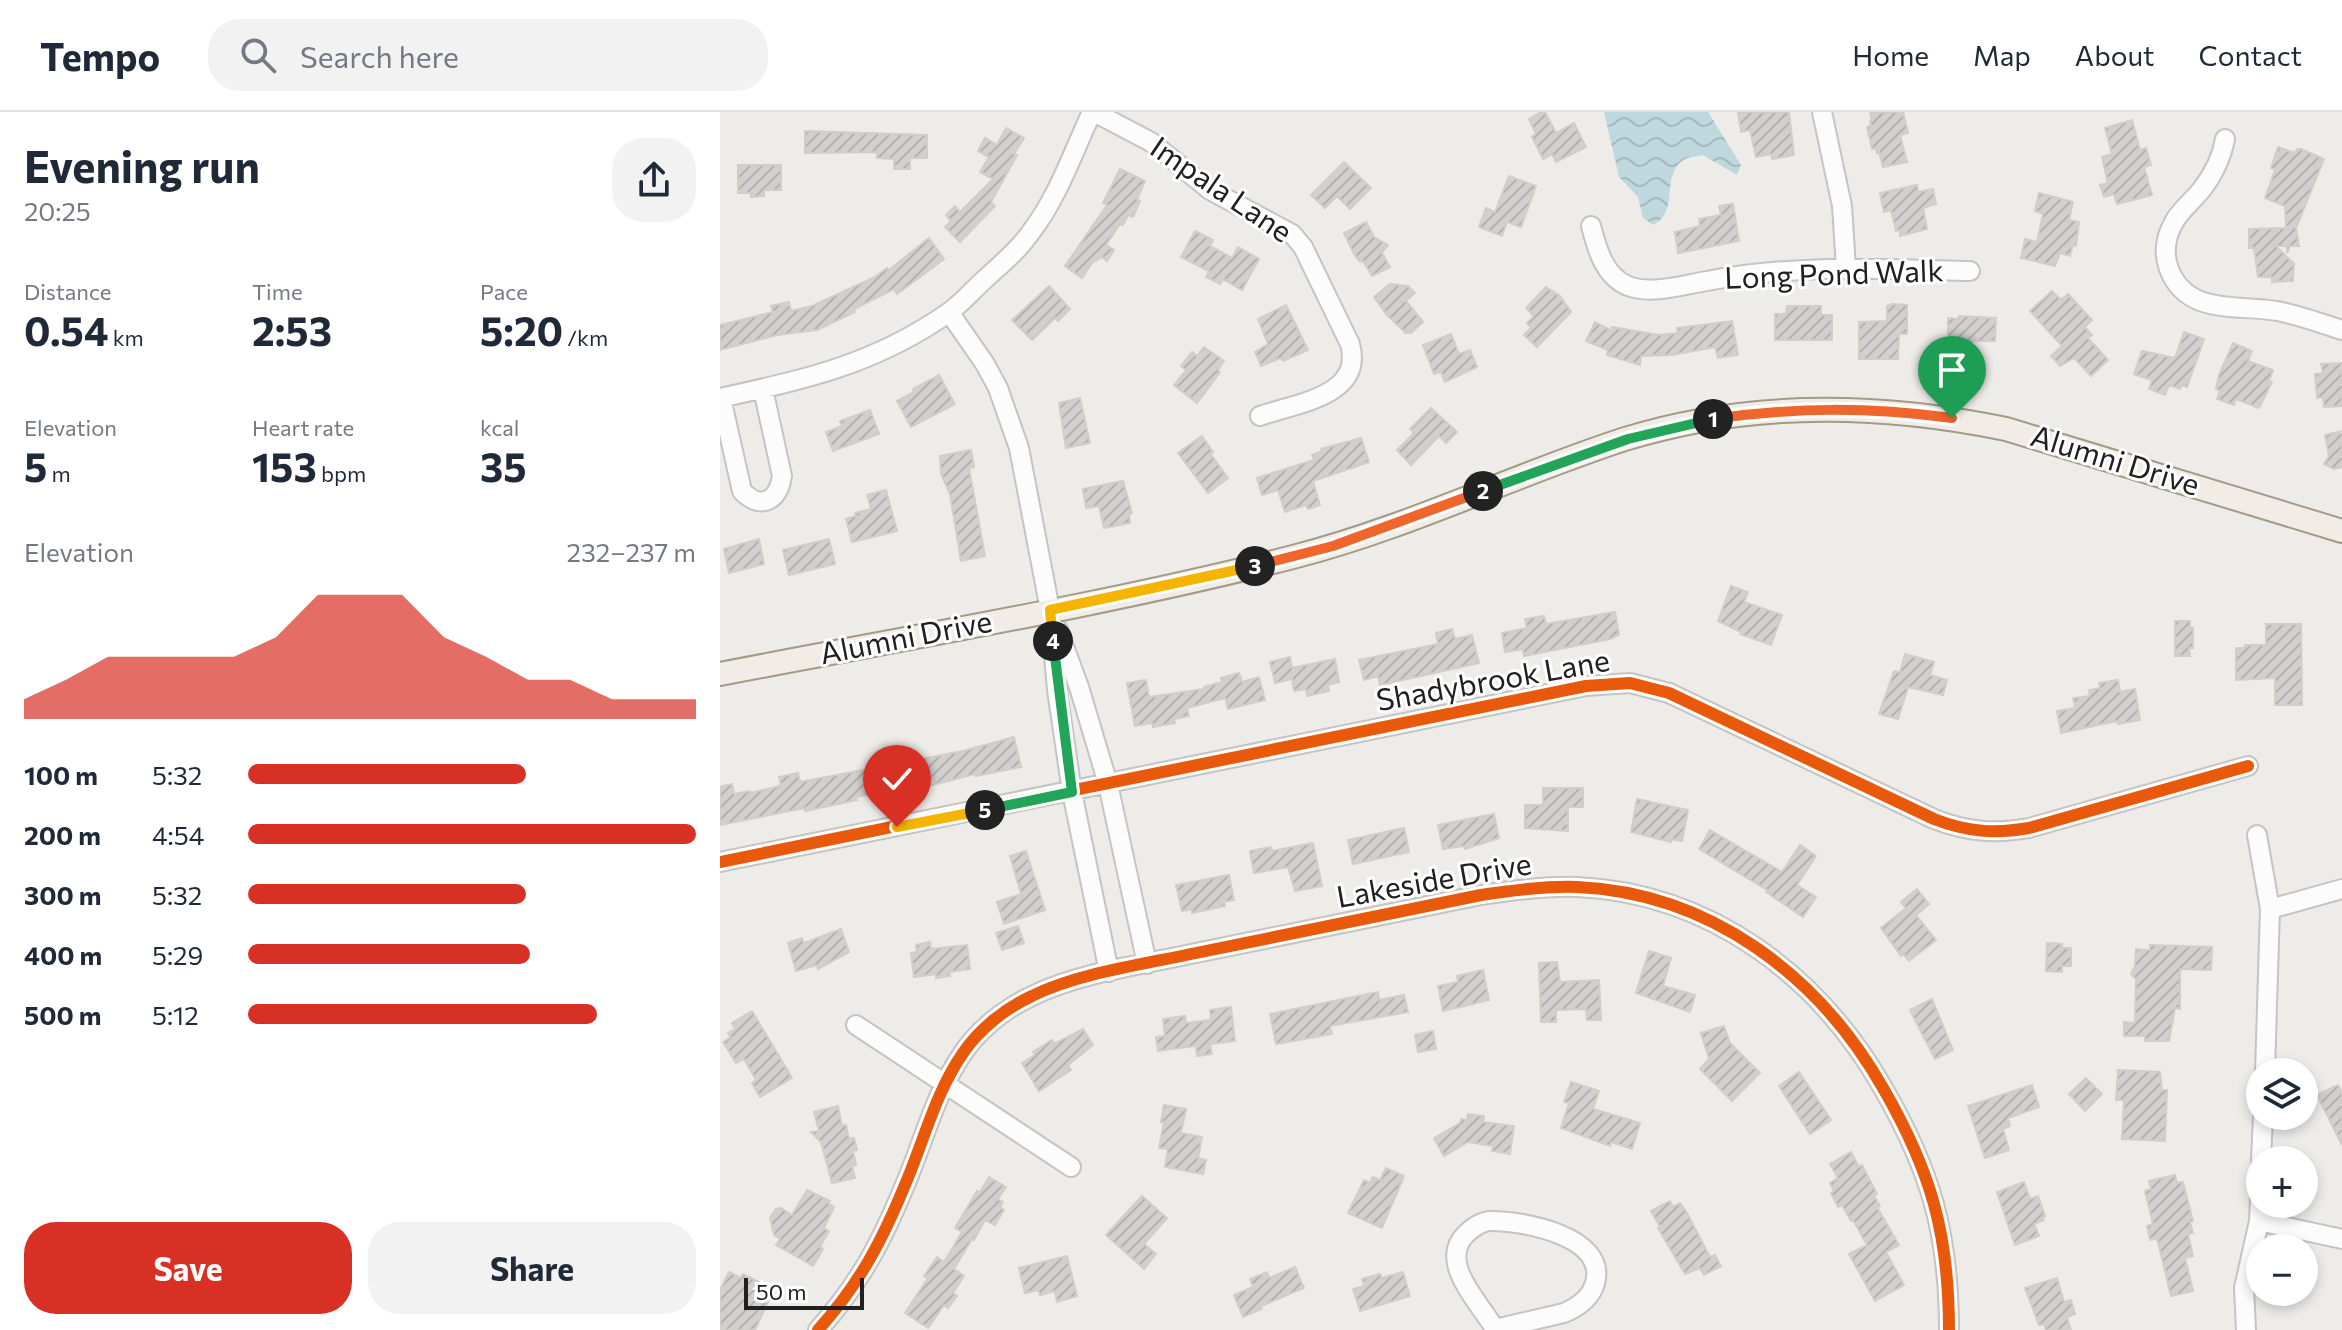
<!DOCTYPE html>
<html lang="en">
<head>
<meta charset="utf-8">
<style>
	body { margin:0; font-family:Commissioner,sans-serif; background:#f2f2f3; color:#1f2937; height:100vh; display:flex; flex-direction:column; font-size:30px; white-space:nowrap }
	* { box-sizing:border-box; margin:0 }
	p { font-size:26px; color:#747a83 }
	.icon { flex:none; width:44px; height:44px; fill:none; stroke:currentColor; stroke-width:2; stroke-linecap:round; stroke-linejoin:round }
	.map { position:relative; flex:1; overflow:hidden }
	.sheet { display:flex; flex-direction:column; background:#fff; width:720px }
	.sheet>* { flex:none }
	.fabs { position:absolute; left:1526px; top:946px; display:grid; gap:16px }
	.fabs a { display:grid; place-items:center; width:72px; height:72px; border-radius:50%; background:#fff; box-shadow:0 4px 12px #0003; font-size:40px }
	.scale { position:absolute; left:24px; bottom:20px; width:120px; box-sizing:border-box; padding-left:8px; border:4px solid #202020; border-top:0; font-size:22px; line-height:28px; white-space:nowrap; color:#202020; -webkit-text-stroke:6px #fff; paint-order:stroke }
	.pin { position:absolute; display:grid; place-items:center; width:68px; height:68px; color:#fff; margin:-82px -34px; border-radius:50% 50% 50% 0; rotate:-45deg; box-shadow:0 0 8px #0007 }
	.pin .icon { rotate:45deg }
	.km { position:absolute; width:40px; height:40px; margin:-20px; border-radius:50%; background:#222; color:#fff; font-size:22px; line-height:40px; text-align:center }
	.round { display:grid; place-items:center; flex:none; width:84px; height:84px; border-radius:32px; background:#f2f2f3 }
	.overview { display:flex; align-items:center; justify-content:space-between; height:136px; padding:0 24px }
	h1 { font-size:44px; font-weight:700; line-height:60px }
	.figures { display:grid; grid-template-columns:repeat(3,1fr); gap:12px; height:136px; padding:8px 24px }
	.figures div { display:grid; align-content:center }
	.figures b { font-size:40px; font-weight:700 }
	.figures small { font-size:22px; font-weight:400 }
	.figures p { font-size:22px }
	.chart { height:224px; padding:16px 24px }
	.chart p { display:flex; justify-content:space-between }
	.chart svg { width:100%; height:144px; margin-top:8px; fill:#d93025; opacity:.7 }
	.primary-button { display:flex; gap:16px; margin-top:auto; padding:16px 24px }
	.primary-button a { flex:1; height:92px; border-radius:32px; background:#d93025; color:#fff; font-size:32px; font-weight:700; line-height:92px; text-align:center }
	.primary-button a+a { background:#f2f2f3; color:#1f2937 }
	ul { padding:0 24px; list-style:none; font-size:26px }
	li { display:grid; grid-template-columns:128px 96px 1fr; align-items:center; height:60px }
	li i { height:20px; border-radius:10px; background:#d93025 }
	header { display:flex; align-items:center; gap:48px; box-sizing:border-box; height:112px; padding:0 40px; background:#fff; border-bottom:2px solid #e0e1e3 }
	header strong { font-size:38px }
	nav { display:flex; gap:44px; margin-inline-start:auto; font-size:28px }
	.search { width:560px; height:72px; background:#f2f2f3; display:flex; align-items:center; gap:20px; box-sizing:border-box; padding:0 28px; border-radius:32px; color:#747a83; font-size:30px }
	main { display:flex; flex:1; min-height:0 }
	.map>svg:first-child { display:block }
</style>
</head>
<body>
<header>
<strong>Tempo</strong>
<div class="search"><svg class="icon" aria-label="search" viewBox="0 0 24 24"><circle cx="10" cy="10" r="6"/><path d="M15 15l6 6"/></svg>Search here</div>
<nav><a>Home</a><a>Map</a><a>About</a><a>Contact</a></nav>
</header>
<main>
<section class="sheet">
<div class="overview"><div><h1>Evening run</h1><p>20:25</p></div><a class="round"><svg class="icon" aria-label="share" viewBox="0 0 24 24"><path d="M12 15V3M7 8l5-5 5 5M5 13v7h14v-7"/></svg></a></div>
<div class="figures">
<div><p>Distance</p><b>0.54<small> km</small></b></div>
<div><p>Time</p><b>2:53</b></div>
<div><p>Pace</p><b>5:20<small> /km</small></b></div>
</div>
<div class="figures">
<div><p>Elevation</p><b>5<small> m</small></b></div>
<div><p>Heart rate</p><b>153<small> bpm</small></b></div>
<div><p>kcal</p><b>35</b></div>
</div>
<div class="chart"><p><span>Elevation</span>232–237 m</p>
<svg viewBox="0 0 160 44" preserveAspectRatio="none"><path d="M0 44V38L10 32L20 25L30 25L40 25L50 25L60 19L70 6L80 6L90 6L100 19L110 25L120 32L130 32L140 38L150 38L160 38V44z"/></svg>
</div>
<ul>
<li><b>100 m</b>5:32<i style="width:62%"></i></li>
<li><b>200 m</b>4:54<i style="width:100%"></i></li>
<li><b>300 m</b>5:32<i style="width:62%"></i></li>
<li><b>400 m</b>5:29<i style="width:63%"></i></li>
<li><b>500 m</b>5:12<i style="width:78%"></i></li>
</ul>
<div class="primary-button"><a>Save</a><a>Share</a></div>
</section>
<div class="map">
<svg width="1622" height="1218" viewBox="0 0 1622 1218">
	<defs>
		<pattern id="water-waves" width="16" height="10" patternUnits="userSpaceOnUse" patternTransform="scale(2)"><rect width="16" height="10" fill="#bed8de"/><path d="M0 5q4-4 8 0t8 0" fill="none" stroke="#a3b9be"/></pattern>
		<pattern id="building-hatch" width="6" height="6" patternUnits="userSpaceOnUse" patternTransform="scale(2)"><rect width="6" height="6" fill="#d2d0ce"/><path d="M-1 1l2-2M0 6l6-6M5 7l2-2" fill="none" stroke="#b4b2b1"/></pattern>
	</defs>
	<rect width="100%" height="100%" fill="#eeece9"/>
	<path fill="url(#water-waves)" d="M884 0H988L1021 53 1017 63 983 43C978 44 969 45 965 47 939 62 961 100 933 113L923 106 918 85 899 65Z"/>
	<path fill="url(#building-hatch)" stroke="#d1ceca" stroke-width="2" d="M821 0H825L836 21 854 11 866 35 836 50 832 42 823 47 812 25 816 22 809 7Z
		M1018 0H1069L1074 43 1052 47 1051 42 1036 45 1030 18 1021 20Z
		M1150 0H1183L1188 21 1180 23 1187 50 1163 55 1159 40 1157 41 1156 36 1152 37 1147 15 1151 14 1150 9H1152Z
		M1412 8 1420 38 1426 36 1431 53 1424 55 1432 83 1397 92 1394 82 1384 85 1380 73 1388 71 1382 45 1392 42 1385 16Z
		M286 16 304 26 294 42 297 43 271 90 275 94 240 130 225 115 231 109 226 103 235 94 240 100 273 67 260 60 269 45 258 39 265 26 277 33Z
		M85 19 207 23V46H190V57H174V47L157 46V40L85 41Z
		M1558 35 1575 41 1577 37H1581L1604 47 1576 116 1579 134H1570L1567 141V134H1556L1574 152 1573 169 1552 170V165H1538L1534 136H1529V117L1566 116 1565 94 1545 86 1555 58 1551 56Z
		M624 50 651 76 630 97 617 84 605 96 591 83Z
		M18 53H61V78H44V84L31 85V81H18Z
		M400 57 425 69 417 87 420 89 413 105 408 103 403 113 400 112 386 133 394 138 387 149 382 145 372 151 362 166 345 154 387 93 383 91Z
		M789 64 816 74 801 115 787 110 782 124 759 115 766 96 775 100Z
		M1197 73 1198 80 1213 77 1216 92 1203 96 1207 117 1180 124V118L1176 119 1171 98 1164 100 1160 81Z
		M1319 81 1353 90 1349 108 1359 110 1356 134 1353 133 1350 144 1340 141 1335 154 1301 146 1305 127 1317 130 1323 102 1315 99Z
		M1013 92 1019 129 958 141 955 120 980 114 979 107 1001 103 999 94Z
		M646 110 654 125 668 133 662 141 670 155 652 164 643 149 640 150 634 142 624 121Z
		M475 119 493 128 490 134 512 146 518 135 539 147 522 178 503 167 500 172 486 165 489 159 461 145Z
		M209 126 224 147 177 182 174 177 134 197 135 200 97 218 57 223 0 238V213L53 200 51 194 69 190 71 199 92 194 155 165 167 156 169 158Z
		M670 172 688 174 695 181 686 189 703 210 691 221H686L667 203 654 185Z
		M329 174 350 197 338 209 335 206 312 228 292 208Z
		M826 175 840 184 851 200 817 235 804 223 811 216 807 211 814 204 806 196Z
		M1332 179 1341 188 1348 182 1372 208 1365 215 1372 223 1368 226 1388 248 1371 264 1354 246 1340 254 1331 244 1342 234 1310 199Z
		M1172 192 1187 193V222H1179L1178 247H1139V210L1167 209V194Z
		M566 193 588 238 563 249 561 246 541 254 535 240 548 232 538 207Z
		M1067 194H1101V203H1112V228H1055V202H1066Z
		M1239 204 1276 206 1275 229H1240V256H1220V232H1228V206L1239 207Z
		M1012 209 1018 243 998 246 995 235 952 243 921 244 920 253 887 243 888 238 866 229 875 210 892 219V215L939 223 958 221 957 216Z
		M1464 220 1484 227 1467 275 1462 273 1460 277 1449 273 1445 283 1429 277 1432 268 1414 262 1422 239 1455 246Z
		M731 222 739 242 750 238 757 255 725 270 721 260 714 262 703 233Z
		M1513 231 1532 239 1528 249 1553 258 1549 269 1552 270 1539 296 1516 287 1514 293 1497 287 1500 279 1496 277 1499 263Z
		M484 235 504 249 498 258 500 260 477 291 454 273 466 258 461 254 472 240 477 244Z
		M1622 251V294L1604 295 1603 285 1597 286 1595 262 1603 261 1601 252Z
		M219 263 235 292 191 315 177 289 194 280 193 277Z
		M360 286 370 331 346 336 339 291Z
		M711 296 737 320 726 331 719 324 691 353 677 338 694 321 690 317Z
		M150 298 159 322 113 339 106 320 122 314 120 309Z
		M1622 319V355L1614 357 1604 352 1609 344 1605 323Z
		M482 324 493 340 490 341 508 366 488 381 458 341Z
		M641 326 649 350 593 369 600 393 588 397 586 393 565 400 558 378 542 383 537 366 594 348 592 343 602 339 601 337Z
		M251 338 254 355 249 356 265 444 241 449 230 382 221 362 220 344Z
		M403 369 412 401 409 402 410 411 384 416 379 394 366 396 363 377Z
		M166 378 177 419 132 430 126 407 136 404 135 401 151 397 147 383Z
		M39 427 44 452 9 461 4 437Z
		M109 427 115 452 69 463 63 438Z
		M1011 474 1028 480 1024 490 1062 503 1051 533 1020 522 1021 520 998 509Z
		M895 500 899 523 890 527 804 544 803 537 785 540 782 521 807 516 805 507 824 504 826 512Z
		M1455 509H1470V516H1473V536H1469L1470 544H1455Z
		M1546 512H1581L1582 593H1555V566L1516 568V536H1525V533H1546Z
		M732 517 735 527 752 523 759 551 660 573 658 564 644 568 639 548 718 532 716 521Z
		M1185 542 1214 550 1210 563 1227 568 1223 583 1188 575 1178 607 1159 602 1174 559 1180 560Z
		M570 545 572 556 615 547 619 570 608 573 609 579 587 584 586 577 574 579 572 567 555 571 550 550Z
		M519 561 522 570 539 565 545 588 508 597 505 586 467 596 469 604 454 607 455 611 433 615 432 611 415 614 407 571 426 568 429 585 484 577V575L502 570 501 566Z
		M1398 568 1400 580 1415 577 1420 608 1398 612 1397 609 1341 621 1337 599 1355 596 1353 586 1370 584 1369 578 1380 576 1379 571Z
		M294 625 301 655 256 664 255 662 182 681 181 677 136 685 137 688 85 699V696L0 713V675L12 672 14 682 30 679V681L56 675 61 673 59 665 78 661 80 670 243 639Z
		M823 676H863V695H848V719L805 716V693H823Z
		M917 687 968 698 962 729 952 727 951 730 911 720Z
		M774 702 779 726 745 737 744 734 723 737 718 713Z
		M684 716 689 740 633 752 628 728Z
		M990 718 1062 760 1080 733 1096 744 1077 773 1096 785 1083 805 1046 780 1047 778 979 737Z
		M593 731 602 774 575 779 568 755 534 761 530 739 551 735 552 739Z
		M306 739 325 798 284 812 277 790 301 782 290 744Z
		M509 763 514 788 504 790 505 794 472 801V797L462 799 456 773Z
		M1197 777 1209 792 1196 803 1216 828 1189 849 1183 842 1181 844 1161 816 1186 796 1181 790Z
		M298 814 304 831 282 838 276 821Z
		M121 817 129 840 98 857 97 853 76 859 68 831 82 826 84 831Z
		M210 830 211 837 247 833 250 857 229 860 230 864 216 866V862L194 865 191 841 197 840 196 833Z
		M1327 831 1342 832V836H1351V854H1342V860L1326 859Z
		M1430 833 1492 835 1491 858 1460 857V897L1455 896 1449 929H1425V924H1404V910L1415 911 1416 867 1411 862 1415 854 1416 837 1430 838Z
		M929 839 951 846 943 874 975 883 970 900 916 881Z
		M837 850 840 870 879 868 881 908H867L866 897 836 898V910H821L819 851Z
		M763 858 769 888 723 899 718 874 738 870 737 864Z
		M658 880 659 888 684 883 688 900 610 914 612 922 556 932 550 902Z
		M1212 887 1233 938 1215 947 1190 898Z
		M511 895 515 929 490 932 492 942 477 944 476 934 438 939 436 925 445 924 443 907 465 904 466 911 491 908 490 898Z
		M32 899 72 966 40 985 32 971 36 968 24 947 16 951 3 930 11 925 8 921 15 917 12 911Z
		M1004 914 1010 931 1040 961 1012 989 980 957 989 947 981 921Z
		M363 917 373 933 348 953 351 958 319 979 302 951 315 943 313 940 332 928 334 932Z
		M713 919 716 937 698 940 695 923Z
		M1398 958 1440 960 1442 978H1447L1445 1029 1402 1027 1404 988H1396Z
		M1079 960 1111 1008 1090 1022 1059 974Z
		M1366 966 1382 982 1365 999 1349 982Z
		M851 970 879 979 873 997 920 1011 912 1037 891 1030 890 1034 841 1016 849 991 844 990Z
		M1312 973 1319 995 1288 1006 1290 1014 1283 1017 1289 1038 1265 1046 1248 994Z
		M1618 973 1622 981V1033L1597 983Z
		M444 993 466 997 461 1021 482 1025 478 1046 486 1048 483 1062 445 1055 448 1037 439 1036 444 1010H441Z
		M118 994 122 1014 126 1013 129 1027 134 1026 137 1038 133 1039 136 1053 132 1054 135 1066 112 1071 101 1030 91 1020 99 1019 94 1000Z
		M748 1002 764 1004 763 1010 794 1014 790 1042 772 1039 773 1034 748 1030 724 1044 714 1026 740 1011 741 1007 747 1008Z
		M1131 1040 1139 1055 1142 1053 1157 1082 1154 1084 1160 1094 1157 1095 1179 1133 1166 1140 1184 1173 1155 1189 1129 1142 1147 1133 1133 1108 1131 1109 1122 1093 1118 1095 1111 1081 1114 1079 1110 1071 1118 1066 1110 1052Z
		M666 1056 684 1064 662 1116 628 1101 644 1068 650 1071 653 1065 660 1068Z
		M1455 1063 1457 1071 1463 1070 1473 1109 1470 1110 1473 1121 1468 1122 1473 1144 1465 1146 1473 1179 1451 1184 1437 1126 1430 1128 1427 1114 1433 1112 1425 1079 1431 1077 1429 1069Z
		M269 1065 286 1075 278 1087 283 1090 280 1095 284 1098 275 1113 265 1108 254 1128 252 1127 234 1157 244 1164 233 1181 237 1184 228 1196 224 1193 208 1216 185 1201 208 1166 204 1164 217 1145 224 1150 242 1120 235 1116 257 1079 260 1080Z
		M1304 1070 1310 1087 1318 1084 1325 1104H1323L1324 1108 1314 1112 1319 1124 1295 1133 1277 1080Z
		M87 1078 110 1089 108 1091 114 1095 104 1116 109 1119 100 1135 103 1137 93 1154 56 1133 60 1127 54 1123 50 1106 56 1097 61 1096 72 1103Z
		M422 1084 447 1106 424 1132 436 1142 424 1157 386 1123Z
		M950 1089 953 1095 960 1091 966 1099 990 1145 995 1143 1001 1154 984 1163 980 1156 965 1162 938 1116 940 1115 931 1099Z
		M347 1144 357 1184 337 1190 335 1179 320 1183 318 1178 305 1181 299 1156Z
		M575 1155 584 1176 541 1194 542 1197 523 1205 514 1183 533 1175 530 1167 547 1160 549 1166Z
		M9 1160 21 1166 23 1162 51 1176 46 1187 49 1188 35 1218H0V1178Z
		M683 1160 690 1184 640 1199 633 1177 644 1174 642 1167 660 1162 662 1166Z
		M1337 1166 1344 1190 1351 1188 1355 1202 1347 1205 1351 1218H1326L1324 1212 1319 1213 1305 1176Z"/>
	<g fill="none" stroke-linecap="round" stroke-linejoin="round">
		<defs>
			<path id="minor" d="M374 0 431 30 490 78 572 122 583 135 630 232C644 284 577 291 540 304
				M1102 0 1122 94 1126 156
				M1505 27C1502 44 1493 63 1482 77 1473 89 1461 97 1454 110 1445 126 1443 141 1449 157 1467 204 1517 192 1557 199 1579 203 1600 211 1622 218
				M871 114C877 137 884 164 908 174 932 183 962 173 987 169 1073 152 1162 157 1250 159
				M229 200 265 252 278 276 299 336 330 498 337 578 352 680 389 860
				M0 286C86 267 153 253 228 201 241 192 252 179 264 168 280 153 298 139 311 120 338 85 353 40 372 0
				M1 286 22 379C40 398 58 390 62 364L43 277
				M338 518 359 575 388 672 427 852
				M1537 723 1550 797 1545 960
				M0 750 866 574 910 571 949 581 1214 707C1247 720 1275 722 1309 716L1528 654
				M1550 797 1622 777
				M136 913 351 1055
				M1541 1048 1543 1004
				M768 1109C801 1108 888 1124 875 1171 871 1186 858 1195 844 1201L775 1217C760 1191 717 1150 746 1122 753 1115 760 1111 768 1109Z
				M1539 1109 1622 1127
				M98 1218C141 1170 163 1127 187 1068 205 1025 216 980 243 941 259 917 286 896 312 884 358 861 425 852 476 841 571 822 666 802 761 783 793 778 825 774 857 775 991 781 1099 864 1163 976 1211 1059 1229 1122 1229 1218
				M1526 1218 1524 1176 1539 1109 1540 1084"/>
			<path id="major" d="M0 562C191 525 385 493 573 445 687 416 794 363 905 327 1031 288 1159 291 1286 317L1622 419"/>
		</defs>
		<use href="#minor" stroke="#c5c4c3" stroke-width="22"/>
		<use href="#major" stroke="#a39a87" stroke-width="26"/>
		<use href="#minor" stroke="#fcfcfc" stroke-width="18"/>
		<use href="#major" stroke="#f1ece6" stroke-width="22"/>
		<defs>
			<path id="cycleway" d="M0 750 866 574 910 571 949 581 1214 707C1247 720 1275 722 1309 716L1528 654
				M98 1218C141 1170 163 1127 187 1068 205 1025 216 980 243 941 259 917 286 896 312 884 358 861 425 852 476 841 571 822 666 802 761 783 793 778 825 774 857 775 991 781 1099 864 1163 976 1211 1059 1229 1122 1229 1218"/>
		</defs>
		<use href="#cycleway" stroke="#fff" stroke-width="17"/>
		<use href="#cycleway" stroke="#e8590c" stroke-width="12"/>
	</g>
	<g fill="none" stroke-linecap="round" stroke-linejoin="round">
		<defs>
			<path id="split-1" d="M993 307C1078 295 1147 295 1232 306"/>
			<path id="split-2" d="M763 379 908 327 993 307"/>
			<path id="split-3" d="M535 454 613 434 763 379"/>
			<path id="split-4" d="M333 529 330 498 535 454"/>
			<path id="split-5" d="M265 698 352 680 333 529"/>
			<path id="split-6" d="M177 715 265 698"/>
		</defs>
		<use href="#split-1" stroke="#fff" stroke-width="16"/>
		<use href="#split-2" stroke="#fff" stroke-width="16"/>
		<use href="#split-3" stroke="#fff" stroke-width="16"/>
		<use href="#split-4" stroke="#fff" stroke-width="16"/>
		<use href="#split-5" stroke="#fff" stroke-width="16"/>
		<use href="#split-6" stroke="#fff" stroke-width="16"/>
		<use href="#split-1" stroke="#f0652b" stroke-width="10"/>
		<use href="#split-2" stroke="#22a559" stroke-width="10"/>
		<use href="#split-3" stroke="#f0652b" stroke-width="10"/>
		<use href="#split-4" stroke="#f5b400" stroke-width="10"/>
		<use href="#split-5" stroke="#22a559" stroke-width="10"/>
		<use href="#split-6" stroke="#f5b400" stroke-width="10"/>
	</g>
	<g text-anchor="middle" stroke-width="6" stroke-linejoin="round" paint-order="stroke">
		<g font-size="30" fill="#202020" stroke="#fff">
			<text transform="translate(501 78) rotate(34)" y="10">Impala Lane</text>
			<text transform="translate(1114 163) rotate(-2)" y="10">Long Pond Walk</text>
			<text transform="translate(1395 349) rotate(17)" y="10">Alumni Drive</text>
			<text transform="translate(186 526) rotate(-11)" y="10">Alumni Drive</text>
			<text transform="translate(773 569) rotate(-10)" y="10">Shadybrook Lane</text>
			<text transform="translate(714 769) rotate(-10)" y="10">Lakeside Drive</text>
		</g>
	</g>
</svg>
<div class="fabs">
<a><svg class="icon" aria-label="layers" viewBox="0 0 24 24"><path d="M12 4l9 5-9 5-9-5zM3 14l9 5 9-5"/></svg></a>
<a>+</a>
<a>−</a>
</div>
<div class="scale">50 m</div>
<div class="pin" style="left:1232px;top:306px;background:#1e9e55"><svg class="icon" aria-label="arrive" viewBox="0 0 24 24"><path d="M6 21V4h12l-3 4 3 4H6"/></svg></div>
<div class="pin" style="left:177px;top:715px;background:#d93025"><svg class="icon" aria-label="check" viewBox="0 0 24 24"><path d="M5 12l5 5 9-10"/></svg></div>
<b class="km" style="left:993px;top:307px">1</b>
<b class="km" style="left:763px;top:379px">2</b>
<b class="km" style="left:535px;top:454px">3</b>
<b class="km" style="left:333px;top:529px">4</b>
<b class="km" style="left:265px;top:698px">5</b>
</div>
</main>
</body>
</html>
